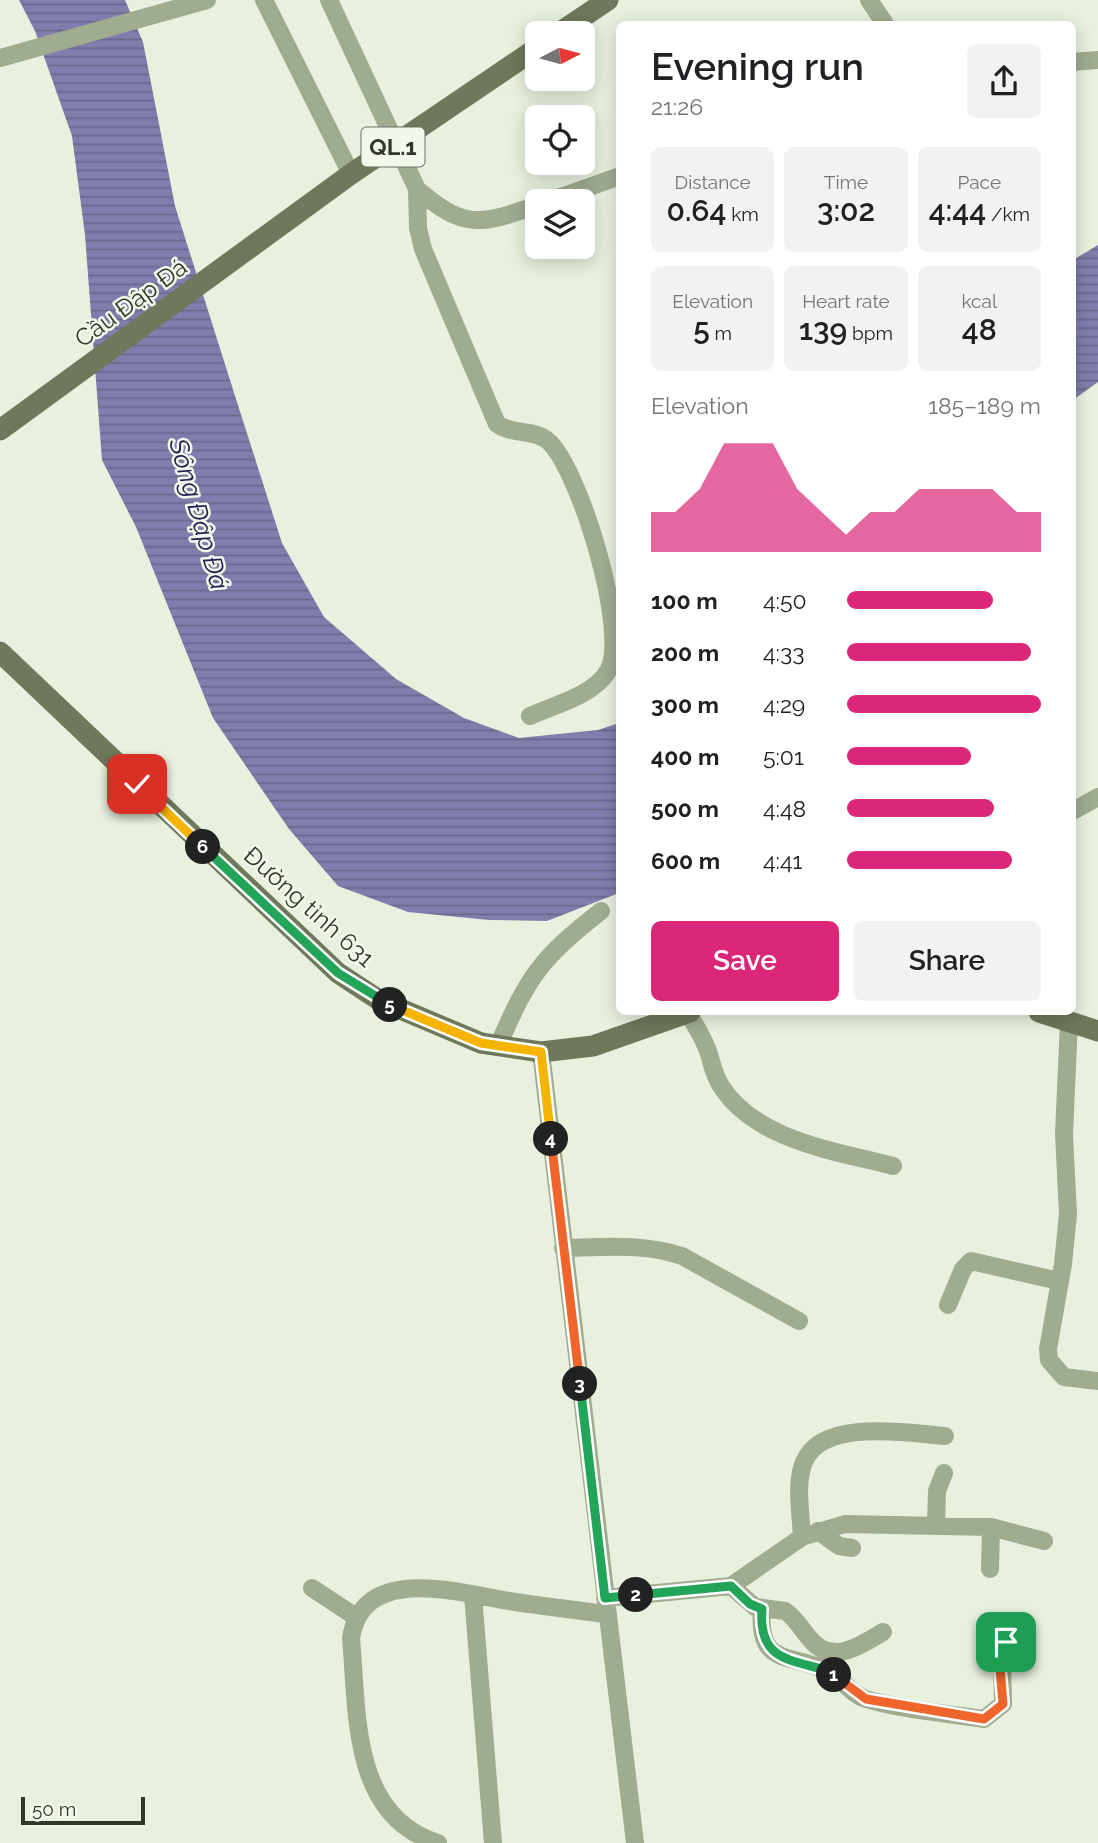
<!DOCTYPE html>
<html lang="en">
<head>
<meta charset="utf-8">
<style>
	body { margin:0; font-family:Raleway,sans-serif; background:#f2f2f2; color:#202124; height:100vh; display:flex; flex-direction:column; font-size:26px; white-space:nowrap }
	* { box-sizing:border-box; margin:0 }
	p { font-size:23px; color:#757577 }
	.icon { flex:none; width:38px; height:38px; fill:none; stroke:currentColor; stroke-width:2; stroke-linecap:round; stroke-linejoin:round }
	.map { position:relative; flex:1; overflow:hidden }
	.details { position:absolute; left:616px; top:21px; width:460px; height:994px; display:flex; flex-direction:column; background:#fff; border-radius:10px; box-shadow:0 4px 18px #0003 }
	.details>* { flex:none }
	.needle { width:46px; rotate:84deg }
	.fabs { position:absolute; left:525px; top:21px; display:grid; gap:14px }
	.fabs a { display:grid; place-items:center; width:70px; height:70px; border-radius:10px; background:#fff; box-shadow:0 4px 18px #0003; font-size:35px }
	.scale { position:absolute; left:21px; bottom:18px; width:124px; box-sizing:border-box; padding-left:7px; border:4px solid #323729; border-top:0; font-size:19px; line-height:24px; white-space:nowrap; color:#323729; -webkit-text-stroke:5px #f1f9ea; paint-order:stroke }
	.pin { position:absolute; display:grid; place-items:center; width:60px; height:60px; color:#fff; margin:-30px; border-radius:14px; box-shadow:0 4px 10px #0006 }
	.km { position:absolute; width:35px; height:35px; margin:-18px; border-radius:50%; background:#222; color:#fff; font-size:19px; line-height:35px; text-align:center }
	.round { display:grid; place-items:center; flex:none; width:74px; height:74px; border-radius:10px; background:#f2f2f2 }
	.summary { display:flex; align-items:center; justify-content:space-between; height:119px; padding:0 35px }
	h1 { font-size:38px; font-weight:600; line-height:52px }
	.figures { display:grid; grid-template-columns:repeat(3,1fr); gap:10px; height:119px; padding:7px 35px }
	.figures div { display:grid; align-content:center; border-radius:10px; background:#f2f2f2; text-align:center }
	.figures b { font-size:30px; font-weight:600 }
	.figures small { font-size:19px; font-weight:400 }
	.figures p { font-size:19px }
	.chart { height:196px; padding:14px 35px }
	.chart p { display:flex; justify-content:space-between }
	.chart svg { width:100%; height:126px; margin-top:7px; fill:#db2777; opacity:.7 }
	.cta { display:flex; gap:14px; margin-top:auto; padding:14px 35px }
	.cta a { flex:1; height:80px; border-radius:10px; background:#db2777; color:#fff; font-size:28px; font-weight:600; line-height:80px; text-align:center }
	.cta a+a { background:#f2f2f2; color:#202124 }
	ul { padding:0 35px; list-style:none; font-size:23px }
	li { display:grid; grid-template-columns:112px 84px 1fr; align-items:center; height:52px }
	li i { height:18px; border-radius:9px; background:#db2777 }
	.map>svg:first-child { display:block }
</style>
</head>
<body>
<div class="map">
<svg width="1098" height="1843" viewBox="0 0 1098 1843">
	<defs>
		<pattern id="water-rules" width="6" height="5" patternUnits="userSpaceOnUse" patternTransform="scale(1.75)"><rect width="6" height="5" fill="#817ead"/><path d="M0 2.5h6" fill="none" stroke="#6a688d"/></pattern>
	</defs>
	<rect width="100%" height="100%" fill="#e7f1de"/>
	<path fill="url(#water-rules)" d="M19 0H125L143 42 175 206 236 399 282 543 324 617 396 679 464 718 519 738 598 730 619 723V893L547 921 489 920 408 912 338 886 289 829 213 718 136 527 102 460 85 235 72 136 35 31Z
		M1098 245V382L1073 400V260Z"/>
	<g fill="none" stroke-linecap="round" stroke-linejoin="round">
		<path stroke="#9fac90" stroke-width="18" d="M264 0 351 174
			M329 0 417 189C464 230 481 225 537 205
			M869 0 885 24
			M0 58 207 0
			M1073 62 1098 60
			M417 189 418 228 423 249 497 424C512 435 533 429 547 440 579 466 630 634 608 671 593 696 554 705 530 716
			M550 201 620 176
			M1073 811 1098 797
			M688 1013C695 1025 703 1037 708 1051 712 1063 714 1076 721 1086 756 1141 836 1151 893 1166
			M1069 1021 1064 1134 1068 1214 1063 1264 1048 1349 1049 1360 1064 1377 1098 1381
			M498 1046C529 975 540 959 601 911
			M541 1052 635 1843
			M563 1248C604 1247 643 1243 682 1256L799 1321
			M948 1305 963 1269 971 1261 1059 1281
			M936 1526 937 1491 944 1473
			M818 1531 839 1546 852 1548
			M802 1537C801 1514 795 1483 804 1462 822 1418 907 1433 945 1436
			M990 1569 991 1527
			M731 1586 755 1607 785 1611C796 1618 802 1630 810 1639 832 1666 861 1645 883 1632
			M312 1588 356 1617
			M473 1595 493 1843
			M605 1598 731 1586 802 1537 845 1524 991 1527 1044 1541
			M762 1609C757 1667 790 1653 826 1670 841 1677 850 1694 866 1699 898 1709 949 1714 984 1719L1003 1704C1003 1666 997 1658 1019 1622
			M438 1843C350 1816 358 1711 351 1638 363 1563 459 1593 509 1601 541 1606 574 1610 606 1614"/>
		<path stroke="#6e785b" stroke-width="21" d="M559 33 608 0
			M0 430 351 174 537 48
			M0 652 338 973 379 1000 481 1043 541 1052 593 1046 690 1012
			M1039 1012 1098 1031"/>
	</g>
	<g fill="none" stroke-linecap="round" stroke-linejoin="round">
		<defs>
			<path id="split-1" d="M834 1675 866 1699 984 1719 1003 1704 1000 1668 1006 1642"/>
			<path id="split-2" d="M636 1595 731 1586 750 1604 762 1609C758 1661 790 1659 828 1671L834 1675"/>
			<path id="split-3" d="M580 1384 605 1598 636 1595"/>
			<path id="split-4" d="M551 1139 580 1384"/>
			<path id="split-5" d="M390 1005 481 1043 541 1052 551 1139"/>
			<path id="split-6" d="M203 847 338 973 390 1005"/>
			<path id="split-7" d="M137 784 203 847"/>
		</defs>
		<use href="#split-1" stroke="#fff" stroke-width="14"/>
		<use href="#split-2" stroke="#fff" stroke-width="14"/>
		<use href="#split-3" stroke="#fff" stroke-width="14"/>
		<use href="#split-4" stroke="#fff" stroke-width="14"/>
		<use href="#split-5" stroke="#fff" stroke-width="14"/>
		<use href="#split-6" stroke="#fff" stroke-width="14"/>
		<use href="#split-7" stroke="#fff" stroke-width="14"/>
		<use href="#split-1" stroke="#f0652b" stroke-width="9"/>
		<use href="#split-2" stroke="#22a559" stroke-width="9"/>
		<use href="#split-3" stroke="#22a559" stroke-width="9"/>
		<use href="#split-4" stroke="#f0652b" stroke-width="9"/>
		<use href="#split-5" stroke="#f5b400" stroke-width="9"/>
		<use href="#split-6" stroke="#22a559" stroke-width="9"/>
		<use href="#split-7" stroke="#f5b400" stroke-width="9"/>
	</g>
	<g text-anchor="middle" stroke-width="5" stroke-linejoin="round" paint-order="stroke">
		<rect fill="#f1f9ea" stroke="#6b7163" stroke-width="2" x="361.5" y="127.5" width="63" height="39" rx="5"/>
		<g font-size="23" font-weight="bold" fill="#323729">
			<text x="393" y="155">QL.1</text>
		</g>
		<g font-size="24" fill="#323729" stroke="#f1f9ea">
			<text transform="translate(131 303) rotate(-36)" y="8">Cầu Đập Đá</text>
			<text transform="translate(309 907) rotate(42)" y="8">Đường tỉnh 631</text>
		</g>
		<g font-size="26" font-style="italic" fill="#252057" stroke="#f1f9ea">
			<text transform="translate(199 514) rotate(74)" y="9">Sông Đập Đá</text>
		</g>
	</g>
</svg>
<div class="fabs">
<a><svg class="needle" viewBox="-14 -14 28 28"><path d="M0-13l5 13h-10z" fill="#e53935"/><path d="M0 13l5-13h-10z" fill="#757577"/></svg></a>
<a><svg class="icon" aria-label="locate" viewBox="0 0 24 24"><circle cx="12" cy="12" r="6"/><path d="M12 2v4M12 18v4M2 12h4M18 12h4"/></svg></a>
<a><svg class="icon" aria-label="layers" viewBox="0 0 24 24"><path d="M12 4l9 5-9 5-9-5zM3 14l9 5 9-5"/></svg></a>
</div>
<div class="scale">50 m</div>
<div class="pin" style="left:1006px;top:1642px;background:#1e9e55"><svg class="icon" aria-label="arrive" viewBox="0 0 24 24"><path d="M6 21V4h12l-3 4 3 4H6"/></svg></div>
<div class="pin" style="left:137px;top:784px;background:#d93025"><svg class="icon" aria-label="check" viewBox="0 0 24 24"><path d="M5 12l5 5 9-10"/></svg></div>
<b class="km" style="left:834px;top:1675px">1</b>
<b class="km" style="left:636px;top:1595px">2</b>
<b class="km" style="left:580px;top:1384px">3</b>
<b class="km" style="left:551px;top:1139px">4</b>
<b class="km" style="left:390px;top:1005px">5</b>
<b class="km" style="left:203px;top:847px">6</b>
<section class="details">
<div class="summary"><div><h1>Evening run</h1><p>21:26</p></div><a class="round"><svg class="icon" aria-label="share" viewBox="0 0 24 24"><path d="M12 15V3M7 8l5-5 5 5M5 13v7h14v-7"/></svg></a></div>
<div class="figures">
<div><p>Distance</p><b>0.64<small> km</small></b></div>
<div><p>Time</p><b>3:02</b></div>
<div><p>Pace</p><b>4:44<small> /km</small></b></div>
</div>
<div class="figures">
<div><p>Elevation</p><b>5<small> m</small></b></div>
<div><p>Heart rate</p><b>139<small> bpm</small></b></div>
<div><p>kcal</p><b>48</b></div>
</div>
<div class="chart"><p><span>Elevation</span>185–189 m</p>
<svg viewBox="0 0 160 44" preserveAspectRatio="none"><path d="M0 44V30L10 30L20 22L30 6L40 6L50 6L60 22L70 30L80 38L90 30L100 30L110 22L120 22L130 22L140 22L150 30L160 30V44z"/></svg>
</div>
<ul>
<li><b>100 m</b>4:50<i style="width:75%"></i></li>
<li><b>200 m</b>4:33<i style="width:95%"></i></li>
<li><b>300 m</b>4:29<i style="width:100%"></i></li>
<li><b>400 m</b>5:01<i style="width:64%"></i></li>
<li><b>500 m</b>4:48<i style="width:76%"></i></li>
<li><b>600 m</b>4:41<i style="width:85%"></i></li>
</ul>
<div class="cta"><a>Save</a><a>Share</a></div>
</section>
</div>
</body>
</html>
